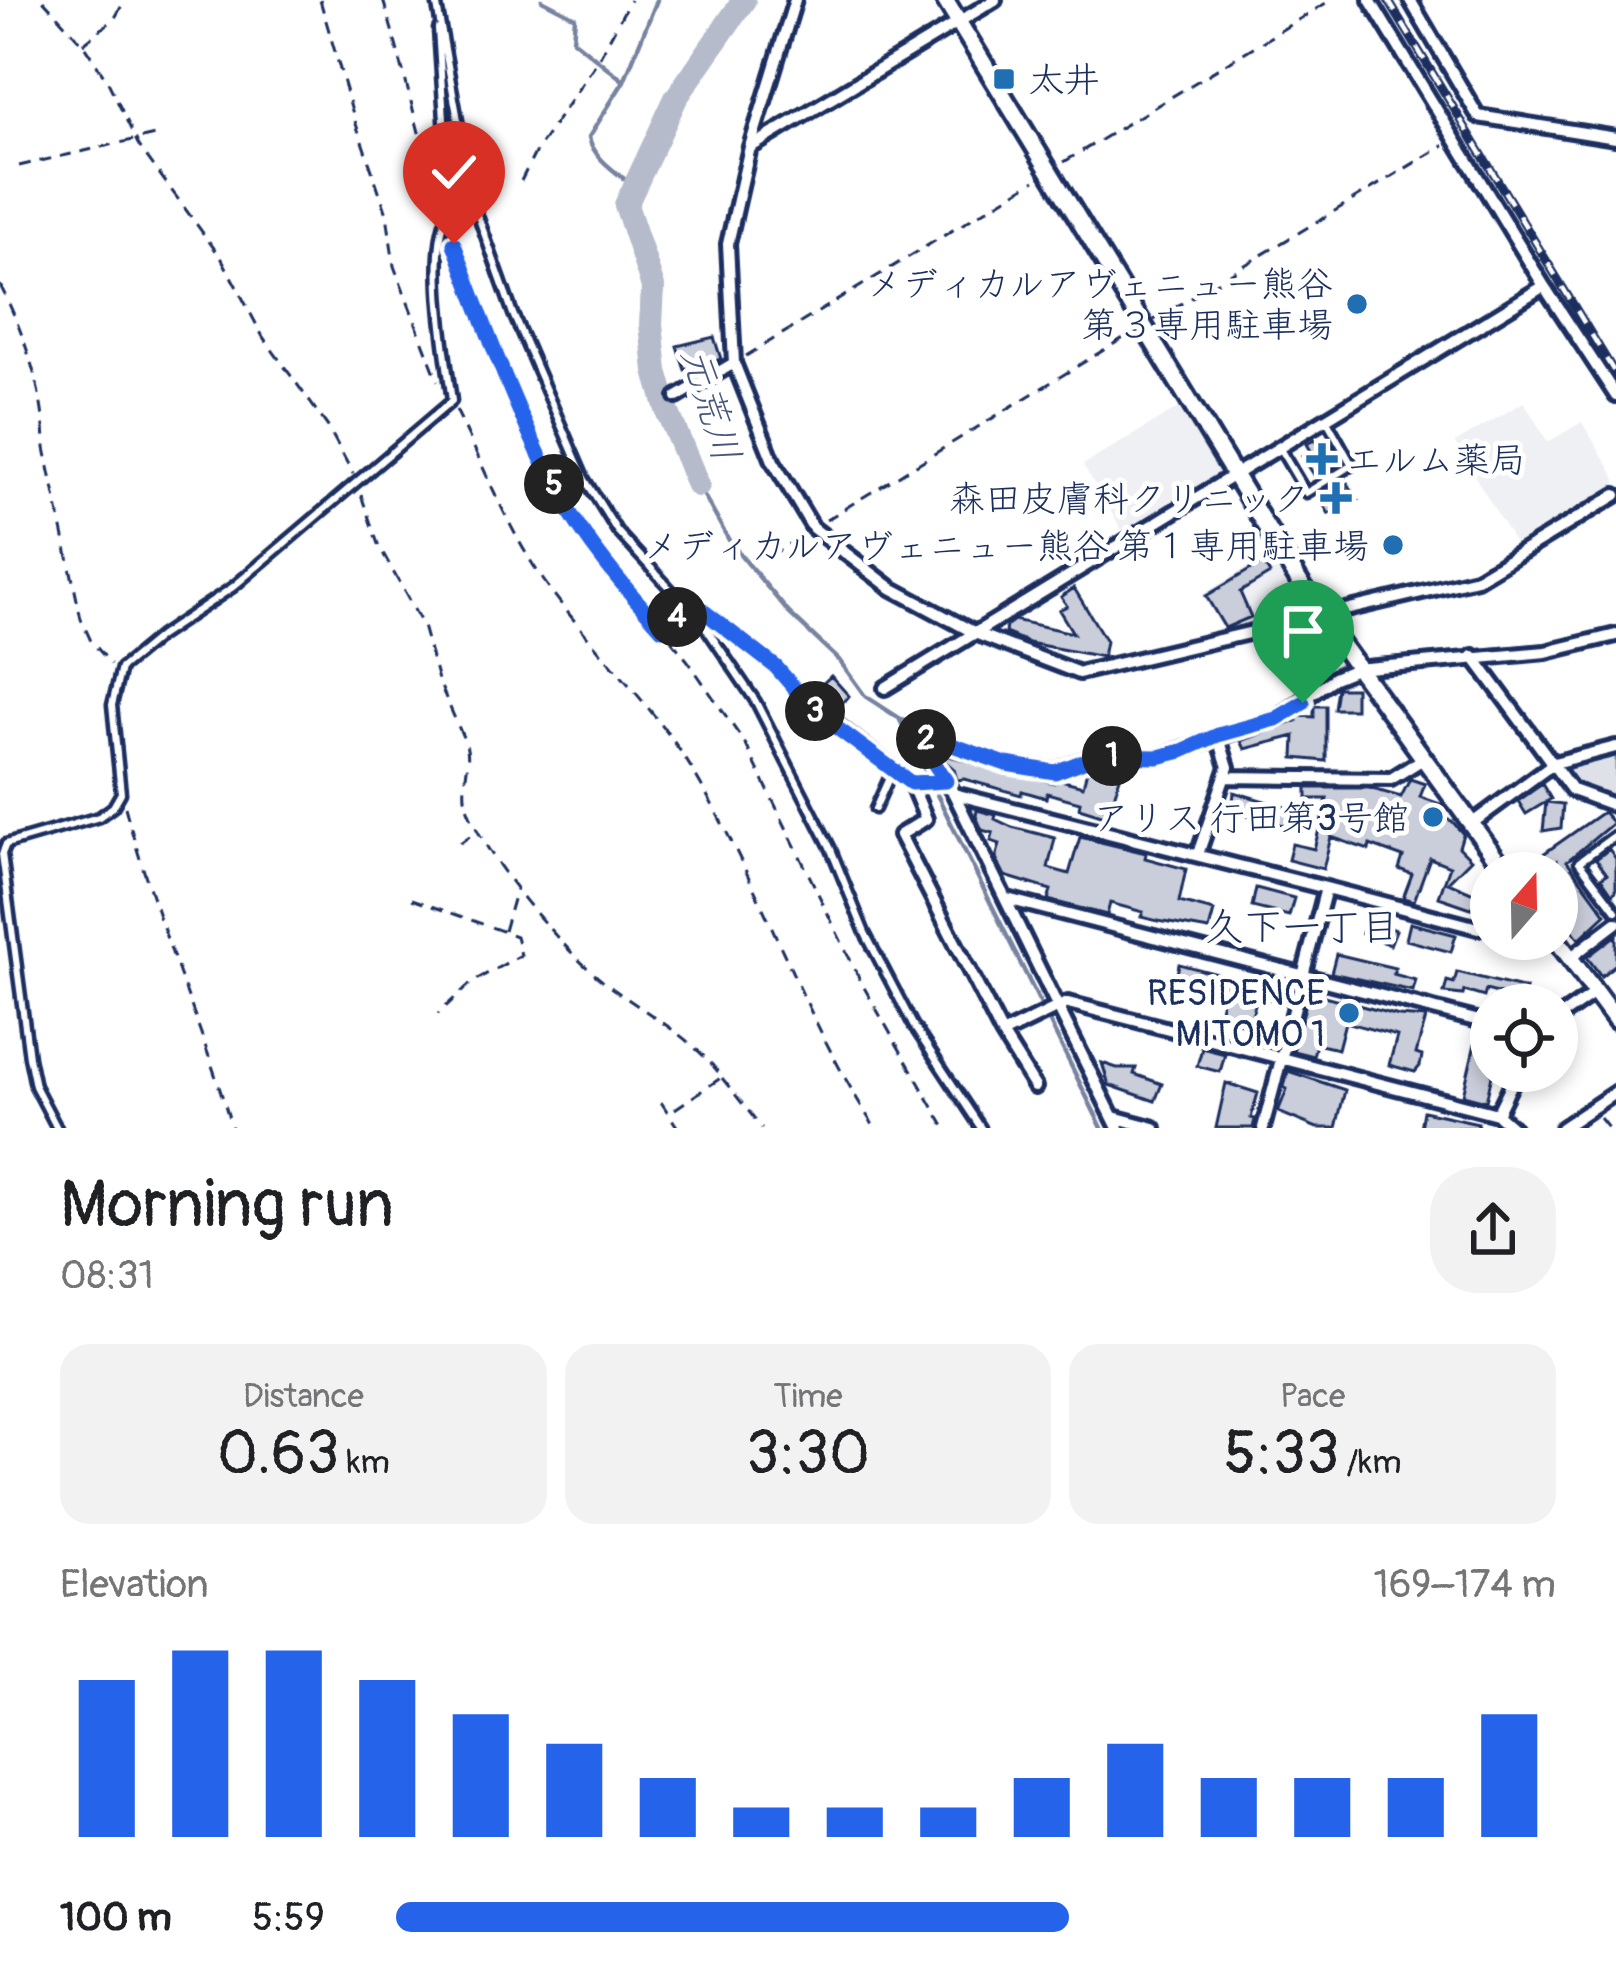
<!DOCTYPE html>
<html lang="en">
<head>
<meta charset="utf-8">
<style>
	body { margin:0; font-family:Pangolin,"Klee One",sans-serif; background:#f2f2f2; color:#202124; height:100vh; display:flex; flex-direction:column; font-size:45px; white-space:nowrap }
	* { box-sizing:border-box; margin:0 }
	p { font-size:39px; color:#757577 }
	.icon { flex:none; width:66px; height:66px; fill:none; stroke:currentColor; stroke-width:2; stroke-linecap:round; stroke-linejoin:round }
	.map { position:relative; height:1128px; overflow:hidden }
	.drawer { display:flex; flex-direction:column; background:#fff; flex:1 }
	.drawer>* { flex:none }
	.needle { width:78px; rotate:20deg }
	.fabs { position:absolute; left:1470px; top:852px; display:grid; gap:24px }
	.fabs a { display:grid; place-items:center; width:108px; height:108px; border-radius:50%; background:#fff; box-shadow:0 6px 18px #0003; font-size:60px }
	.pin { position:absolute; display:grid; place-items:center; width:102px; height:102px; color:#fff; margin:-123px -51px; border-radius:50% 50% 50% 0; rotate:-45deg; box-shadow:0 0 12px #0007 }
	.pin .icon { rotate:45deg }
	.km { position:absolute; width:60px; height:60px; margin:-30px; border-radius:50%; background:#222; color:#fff; font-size:33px; line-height:60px; text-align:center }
	.round { display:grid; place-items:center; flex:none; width:126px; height:126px; border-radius:48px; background:#f2f2f2 }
	.head { display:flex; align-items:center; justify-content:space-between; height:204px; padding:0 60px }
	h1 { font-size:66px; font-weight:600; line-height:90px }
	.stats { display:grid; grid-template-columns:repeat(3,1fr); gap:18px; height:204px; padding:12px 60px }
	.stats div { display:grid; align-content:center; border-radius:30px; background:#f2f2f2; text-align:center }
	.stats b { font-size:60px; font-weight:600 }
	.stats small { font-size:33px; font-weight:400 }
	.stats p { font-size:33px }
	.chart { height:336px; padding:24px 60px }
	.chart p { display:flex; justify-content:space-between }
	.chart svg { width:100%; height:216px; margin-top:12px; stroke:#2563eb; stroke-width:6 }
	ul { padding:0 60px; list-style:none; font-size:39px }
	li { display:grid; grid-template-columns:192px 144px 1fr; align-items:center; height:90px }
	li i { height:30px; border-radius:15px; background:#2563eb }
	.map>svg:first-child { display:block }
</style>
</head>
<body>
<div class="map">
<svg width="1616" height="1128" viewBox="0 0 1616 1128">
	<rect width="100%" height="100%" fill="#fff"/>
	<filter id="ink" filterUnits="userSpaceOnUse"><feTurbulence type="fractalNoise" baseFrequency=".00833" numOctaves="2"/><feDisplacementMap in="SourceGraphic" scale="24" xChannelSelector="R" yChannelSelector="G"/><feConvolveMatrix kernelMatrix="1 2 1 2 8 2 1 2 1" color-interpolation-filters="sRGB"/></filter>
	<g filter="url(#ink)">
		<path fill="#eff0f4" d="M1524 402 1548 442 1582 422 1616 479V487L1517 547 1455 443Z
			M1180 407 1222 477 1125 535 1083 465Z
			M1269 554 1307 617 1226 635 1202 595Z"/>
		<path fill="#dee1e7" stroke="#7c88a2" stroke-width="3" d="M1616 753V800L1576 785 1562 766Z"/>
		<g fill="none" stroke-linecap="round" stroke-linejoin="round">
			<path stroke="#77839f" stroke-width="4.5" d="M542 0 575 17 573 40 624 81 589 137C593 158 616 172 632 185
				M624 81 657 0
				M698 485 730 542 789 613 839 660 865 696 899 718 1012 758 1053 763 1090 749 1153 750 1173 746 1226 725 1275 712 1329 671 1348 662
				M1359 661 1550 644 1616 628
				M899 718 1102 1128"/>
			<path stroke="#b5bbca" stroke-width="24" d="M698 485 668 413 656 371 651 324 653 287 626 205 676 98 744 0"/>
		</g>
		<path fill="#caceda" stroke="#1b2f5e" stroke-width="3" d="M714 337 721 359 685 370 677 346Z
			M1315 439 1320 446 1329 441 1342 462 1316 478 1302 456 1311 451 1307 444Z
			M1342 480 1354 500 1329 514 1319 497Z
			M1263 562 1270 574 1240 592 1251 617 1225 628 1206 596Z
			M1074 588 1106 641 1103 657 1029 643 1005 633 1006 626 1014 620 1073 633 1059 610 1067 606 1061 597Z
			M831 676 849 696 838 707 819 687Z
			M1337 688H1355V709H1334Z
			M1314 706H1326V761L1294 758 1295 736 1245 749 1241 741 1297 721V716L1314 717Z
			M945 755 1054 783 1061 780 1083 786 1087 770 1092 768 1121 774 1108 817 1079 808 1080 802 1047 793 1046 798 1022 791 1021 795 964 779 957 780 954 769 944 760Z
			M1410 779 1425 784 1420 797 1443 805 1439 817 1452 821 1463 834 1459 847 1471 859 1448 882 1483 897 1471 908 1439 897 1450 866 1430 858 1414 901 1403 898 1412 874 1399 869 1403 857 1370 845 1369 850 1331 837 1323 869 1288 860 1292 844 1314 849 1327 799H1307V788H1369L1401 797Z
			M1542 784 1551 799 1526 814 1518 801Z
			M1234 792 1295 810 1291 827 1232 812Z
			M1546 802 1563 804 1561 828 1543 831Z
			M977 810 996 815 995 819 1012 827 1055 838 1048 868 1069 874 1080 837 1146 853 1145 858 1186 869 1179 902 1214 911 1209 930 1158 921 1141 917 1143 912 1110 903 1107 915 1048 900 1051 890 1005 876 996 858 1000 844 991 841 993 833 982 830 976 816Z
			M1603 812 1613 823 1567 861 1606 914 1579 939 1564 919 1557 924V861L1540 873 1519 871Z
			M1609 849 1616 859V891L1612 894 1601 878 1607 874 1596 859Z
			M1256 888 1294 898 1289 916 1252 907Z
			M1367 919 1396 930 1390 945 1362 933Z
			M1410 923 1456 935 1451 952 1406 940Z
			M1616 935V964L1601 976 1587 957Z
			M1336 954 1395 968 1393 974 1416 980 1413 991 1331 973Z
			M1179 964 1271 988 1268 1000 1257 997 1249 1026 1218 1018 1223 996 1175 983Z
			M1457 972 1526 989 1523 1000 1486 990 1484 997 1464 991 1463 995 1444 993 1447 981 1454 983Z
			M1309 992 1399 1016 1426 1018 1416 1054 1422 1056 1420 1066 1415 1072 1389 1065 1397 1036 1345 1022 1338 1049 1316 1044 1313 1056 1293 1051Z
			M1478 1031 1491 1034 1488 1063 1493 1071 1486 1101 1463 1095Z
			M1202 1048 1225 1054 1220 1072 1197 1066Z
			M1102 1063 1117 1068H1136L1134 1074 1162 1084 1155 1101 1109 1085Z
			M1288 1071 1345 1090 1336 1128H1317L1278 1112 1287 1089 1284 1087Z
			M1226 1083 1258 1093 1251 1118 1255 1119 1253 1128H1216Z
			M1423 1111 1478 1123 1477 1128H1420Z"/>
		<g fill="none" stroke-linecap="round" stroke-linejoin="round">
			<defs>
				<path id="lane" d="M436 0 473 202 513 314 584 478 617 531 706 628 756 702 830 847 865 933 913 1025 981 1128
					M1280 449 1306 493 1352 465 1326 419
					M683 601 693 603 776 667 805 700
					M875 809 893 769
					M1616 839 1614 836 1579 862 1616 911
					M6 844 99 817 113 807 121 793 112 705 121 668 160 636 233 587 452 401C446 356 426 247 450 210L438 29
					M6 844 2 854 29 1057 35 1086 57 1128"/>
				<path id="street" d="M795 0 750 147 728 244 734 363 773 461 813 528 891 588 975 633 1079 673 1477 579 1616 495
					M1370 0 1544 286 1616 396
					M1410 0 1478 116 1616 138
					M751 147 995 0
					M677 397 734 363
					M1473 656 1572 790 1616 806
					M885 688 1544 286
					M805 700 911 783 945 781
					M1225 777 1391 779 1423 759
					M911 783 926 819 900 835 1002 1034 1035 1087
					M954 794 932 760 924 735 1006 764 1055 772 1097 756 1158 757 1276 719 1334 678 1356 669 1546 652 1616 635
					M1471 824 1554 763 1616 747
					M1198 854 1228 767 1218 735
					M1326 888 954 794 1058 1007 1068 1003 1497 1114 1513 1128
					M1007 899 1491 1024
					M1570 958 1616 923
					M1557 1019 1596 992
					M1002 1034 1058 1007 1118 1128
					M1497 1114 1518 1071
					M1113 1117 1154 1128
					M1263 1128 1326 888 1478 928 1491 917
					M1562 1128 1616 1092"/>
				<path id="secondary" d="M945 0 1321 617 1507 873
					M1556 939 1616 1020"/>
			</defs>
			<use href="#lane" stroke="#1b2f5e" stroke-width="15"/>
			<use href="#street" stroke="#1b2f5e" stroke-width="20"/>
			<use href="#secondary" stroke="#1b2f5e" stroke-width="24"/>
			<path stroke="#1b2f5e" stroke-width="3" stroke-dasharray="12 9" stroke-linecap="butt" d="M43 0 83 44 107 80 139 146 222 259 263 337 328 427 353 474
				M320 0 355 121 387 214 394 266 438 381
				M383 0C404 67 417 134 439 200
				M83 44 115 18 125 0
				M1064 162 1331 0
				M19 166 159 134
				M521 181 536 151 598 60 630 0
				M452 238 485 328 558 492 585 534 688 661 746 745 862 984 945 1128
				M0 285C24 332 45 395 45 448L81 619 91 641 111 664
				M1154 320 1444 145
				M746 356 1035 180
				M456 410C484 466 507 529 544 581 592 649 654 704 696 776 763 890 803 1017 875 1128
				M1361 457 1375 449
				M1347 482 1359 501
				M361 495 378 544 423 626 438 680 466 744C472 765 460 785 467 807 483 856 566 955 609 986 649 1015 692 1037 722 1077L669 1113
				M826 520 1130 334
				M770 556 803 535
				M662 629 682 613
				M125 807C154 916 200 1020 232 1128
				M460 843 477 831
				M412 899 516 936 521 955 472 982 438 1014
				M504 931 516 889
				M722 1078 762 1128
				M661 1102 678 1128
				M1600 1118 1608 1128"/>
			<use href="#lane" stroke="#fff" stroke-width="6"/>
			<use href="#street" stroke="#fff" stroke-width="10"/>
			<use href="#secondary" stroke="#fff" stroke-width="15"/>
			<defs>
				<path id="rail" d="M1388 0 1616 375"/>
			</defs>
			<use href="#rail" stroke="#1b2f5e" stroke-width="9"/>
			<use href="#rail" stroke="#fff" stroke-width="4.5" stroke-dasharray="14" stroke-linecap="butt"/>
		</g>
	</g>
	<g fill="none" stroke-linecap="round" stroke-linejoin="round" filter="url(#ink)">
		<defs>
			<path id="route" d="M454 244C485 327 516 412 557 490 584 541 624 587 662 629L688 608 680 600 693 603 776 667 814 711 911 783 946 781 932 760 924 735 1006 764 1055 772 1097 756 1158 757 1182 751 1218 735 1276 719 1303 703"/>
		</defs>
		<use href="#route" stroke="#fff" stroke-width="24"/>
		<use href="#route" stroke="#2563eb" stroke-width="15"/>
	</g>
	<g fill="#1f6fb2" stroke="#fff" stroke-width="4.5">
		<rect x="992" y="67" width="24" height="24" rx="6"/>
		<circle cx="1357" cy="304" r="12"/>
		<path d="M1316 441h12v12h12v12h-12v12h-12v-12h-12v-12h12z"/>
		<path d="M1330 480h12v12h12v12h-12v12h-12v-12h-12v-12h12z"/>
		<circle cx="1393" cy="545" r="12"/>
		<circle cx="1433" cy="817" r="12"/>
		<circle cx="1349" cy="1013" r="12"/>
	</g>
	<g text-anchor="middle" stroke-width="10" stroke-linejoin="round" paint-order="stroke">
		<g font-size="36" fill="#1b2f5e" stroke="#fff" text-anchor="end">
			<text x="1028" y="92" text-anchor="start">太井</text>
			<text x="1333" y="296">メディカルアヴェニュー熊谷<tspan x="1333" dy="41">第３専用駐車場</tspan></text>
			<text x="1346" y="472" text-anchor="start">エルム薬局</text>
			<text x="1309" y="511">森田皮膚科クリニック</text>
			<text x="1369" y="558">メディカルアヴェニュー熊谷 第１専用駐車場</text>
			<text x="1409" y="830">アリス 行田第3号館</text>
			<text x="1325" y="1005">RESIDENCE<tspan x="1325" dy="41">MITOMO 1</tspan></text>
		</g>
		<g font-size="39" font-style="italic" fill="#49597e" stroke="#fff">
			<text transform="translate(712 404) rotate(73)" y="14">元荒川</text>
		</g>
		<g font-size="39" fill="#1b2f5e" stroke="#fff">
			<text x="1302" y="940">久下一丁目</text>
		</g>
	</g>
</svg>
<div class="fabs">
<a><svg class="needle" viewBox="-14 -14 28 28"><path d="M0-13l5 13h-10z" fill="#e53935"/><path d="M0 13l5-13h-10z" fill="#757577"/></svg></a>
<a><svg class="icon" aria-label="locate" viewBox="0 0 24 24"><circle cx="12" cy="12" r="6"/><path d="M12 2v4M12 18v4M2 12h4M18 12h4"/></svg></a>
</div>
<div class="pin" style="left:1303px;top:703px;background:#1e9e55"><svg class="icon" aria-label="arrive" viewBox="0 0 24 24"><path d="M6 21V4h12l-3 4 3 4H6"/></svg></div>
<div class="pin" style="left:454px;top:244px;background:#d93025"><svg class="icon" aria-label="check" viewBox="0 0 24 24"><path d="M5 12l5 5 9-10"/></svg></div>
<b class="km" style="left:1112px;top:756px">1</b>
<b class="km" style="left:926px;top:739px">2</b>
<b class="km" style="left:815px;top:711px">3</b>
<b class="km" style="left:677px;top:617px">4</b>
<b class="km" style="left:554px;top:484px">5</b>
</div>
<section class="drawer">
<div class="head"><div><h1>Morning run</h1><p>08:31</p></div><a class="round"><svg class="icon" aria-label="share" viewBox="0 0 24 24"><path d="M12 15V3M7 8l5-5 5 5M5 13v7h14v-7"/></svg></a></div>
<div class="stats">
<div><p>Distance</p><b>0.63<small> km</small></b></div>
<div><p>Time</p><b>3:30</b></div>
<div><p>Pace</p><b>5:33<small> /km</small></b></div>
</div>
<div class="chart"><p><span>Elevation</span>169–174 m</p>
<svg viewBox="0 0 160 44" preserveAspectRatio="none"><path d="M5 44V12M15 44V6M25 44V6M35 44V12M45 44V19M55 44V25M65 44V32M75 44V38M85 44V38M95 44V38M105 44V32M115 44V25M125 44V32M135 44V32M145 44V32M155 44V19"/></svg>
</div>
<ul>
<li><b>100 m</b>5:59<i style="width:58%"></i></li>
</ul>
</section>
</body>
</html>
